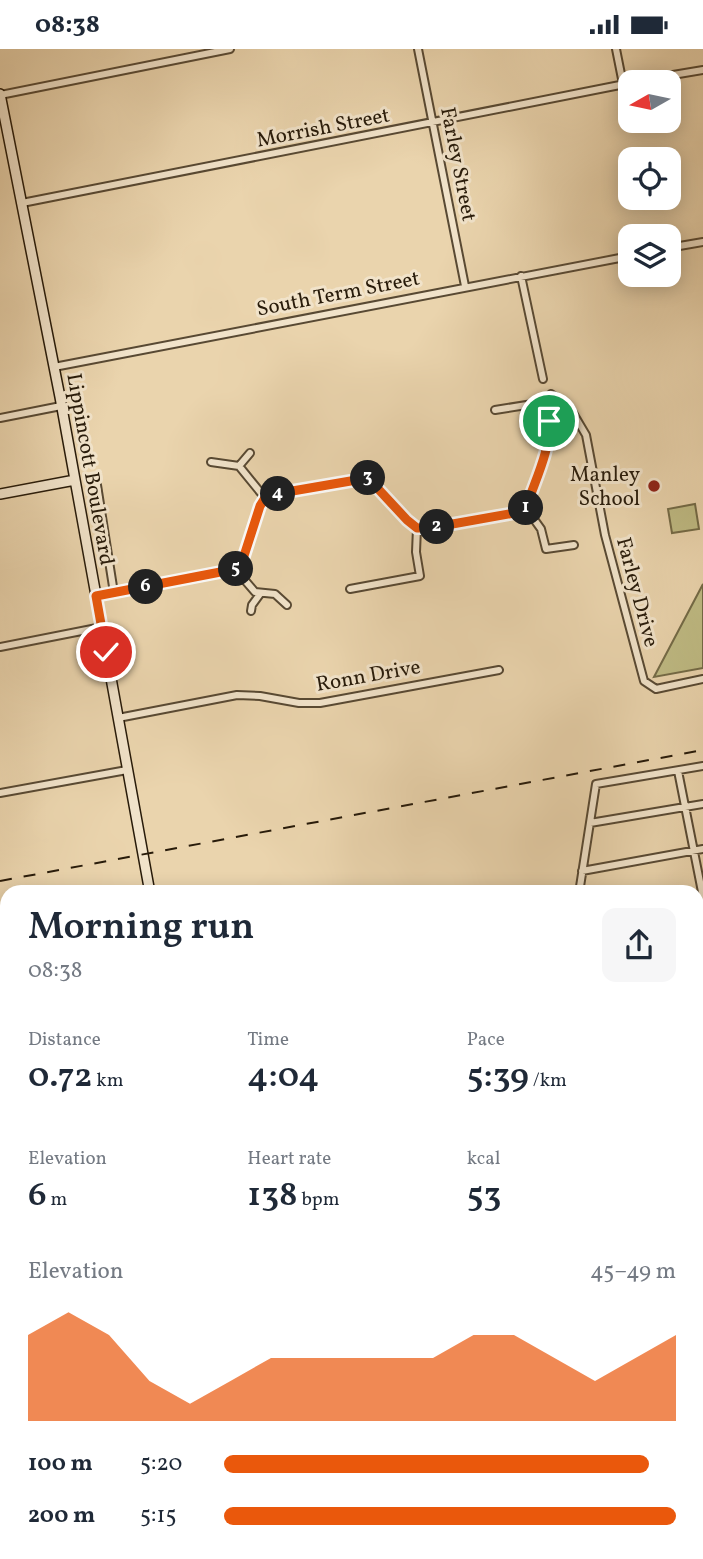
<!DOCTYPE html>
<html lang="en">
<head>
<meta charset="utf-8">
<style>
	body { margin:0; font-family:Vollkorn,serif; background:#f6f6f7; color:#1f2937; height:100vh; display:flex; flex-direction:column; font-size:26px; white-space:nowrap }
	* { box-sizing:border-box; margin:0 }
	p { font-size:23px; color:#747a83 }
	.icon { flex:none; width:38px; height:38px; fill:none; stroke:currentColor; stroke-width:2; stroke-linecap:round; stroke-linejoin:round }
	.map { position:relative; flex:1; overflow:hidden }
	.side { position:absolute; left:0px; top:836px; width:704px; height:674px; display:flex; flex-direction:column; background:#fff; border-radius:21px 21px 0 0; box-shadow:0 4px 18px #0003 }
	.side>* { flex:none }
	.needle { width:46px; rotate:261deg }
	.fabs { position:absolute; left:618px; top:21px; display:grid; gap:14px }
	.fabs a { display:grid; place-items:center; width:63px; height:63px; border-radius:14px; background:#fff; box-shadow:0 4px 18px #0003; font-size:35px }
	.pin { position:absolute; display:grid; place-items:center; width:60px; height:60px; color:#fff; margin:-30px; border:4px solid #fff; border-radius:50%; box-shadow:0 2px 7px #0007 }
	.km { position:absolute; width:35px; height:35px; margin:-18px; border-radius:50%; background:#222; color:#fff; font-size:19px; line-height:35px; text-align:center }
	.round { display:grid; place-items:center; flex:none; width:74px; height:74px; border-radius:14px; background:#f6f6f7 }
	.head { display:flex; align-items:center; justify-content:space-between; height:119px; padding:0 28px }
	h1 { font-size:38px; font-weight:600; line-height:52px }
	.stats { display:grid; grid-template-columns:repeat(3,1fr); gap:10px; height:119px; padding:7px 28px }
	.stats div { display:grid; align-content:center }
	.stats b { font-size:35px; font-weight:600 }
	.stats small { font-size:19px; font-weight:400 }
	.stats p { font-size:19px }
	.chart { height:196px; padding:14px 28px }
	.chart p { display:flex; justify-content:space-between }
	.chart svg { width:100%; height:126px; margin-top:7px; fill:#ea580c; opacity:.7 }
	ul { padding:0 28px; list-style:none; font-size:23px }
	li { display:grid; grid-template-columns:112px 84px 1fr; align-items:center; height:52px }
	li i { height:18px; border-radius:9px; background:#ea580c }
	.status { display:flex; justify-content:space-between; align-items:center; height:49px; padding:0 35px; background:#fff; direction:ltr }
	.status svg { height:19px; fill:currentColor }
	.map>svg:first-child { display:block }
</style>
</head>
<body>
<div class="status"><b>08:38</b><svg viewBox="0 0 49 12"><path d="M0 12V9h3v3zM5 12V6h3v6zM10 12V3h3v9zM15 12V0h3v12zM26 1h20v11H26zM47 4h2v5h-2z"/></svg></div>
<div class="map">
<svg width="703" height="1510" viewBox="0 0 703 1510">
	<rect width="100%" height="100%" fill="#ead4ad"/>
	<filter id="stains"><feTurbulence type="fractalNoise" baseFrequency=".00286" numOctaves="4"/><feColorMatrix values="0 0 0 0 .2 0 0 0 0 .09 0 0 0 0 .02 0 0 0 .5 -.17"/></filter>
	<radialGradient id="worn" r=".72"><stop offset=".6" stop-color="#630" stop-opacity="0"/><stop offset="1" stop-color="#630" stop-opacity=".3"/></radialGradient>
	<path fill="#bfbb84" stroke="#746b47" stroke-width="2" d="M695 455 699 480 672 484 668 460Z
		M703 535V619L654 628Z
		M288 1503H364L365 1510H289Z"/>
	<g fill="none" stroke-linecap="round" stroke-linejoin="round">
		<path stroke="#6b7968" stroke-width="2" d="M696 1271 703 1269
			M336 1510V1503"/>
		<defs>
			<path id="street" d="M418 0 465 237
				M616 0 623 35
				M631 33 703 21
				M0 46 230 0
				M22 154 630 34
				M668 199 703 193
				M521 227 543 330
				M54 318 630 207
				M551 345 570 359 586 386 605 486 644 632 656 640 703 630
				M0 369 61 357
				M211 413 239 417
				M239 417 265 449
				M239 417 250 404
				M97 436 114 544
				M526 459 541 480 546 500 574 496
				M236 521 255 543 275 545 287 556
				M350 540 420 527 416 503 417 479
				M96 547 236 521 243 510 260 457 265 449 275 445 368 429 407 471 417 479H430L520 463 526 459C535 433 565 375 539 354L495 361
				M251 562 252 556 260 545
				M0 598 102 578
				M118 669 237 646 260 647 299 654H320L499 621
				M678 722 703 848
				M0 744 127 721
				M590 774 703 755
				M582 822 703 800
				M579 844 596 735 703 717
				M696 889 703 888
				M696 1297 703 1295
				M0 1345 3 1344
				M696 1367 703 1365
				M696 1418 703 1416
				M0 1435 7 1433
				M696 1500 703 1499
				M34 1503 35 1510
				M66 1510 102 1503
				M652 1510 680 1503"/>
			<path id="secondary" d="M0 45 60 348 150 844
				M0 445 75 431
				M267 1503 268 1510"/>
			<path id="primary" d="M696 1062 703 1061
				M0 1194 7 1193"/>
		</defs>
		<use href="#street" stroke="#584933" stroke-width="10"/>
		<use href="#secondary" stroke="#281b0a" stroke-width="12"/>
		<use href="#primary" stroke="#281b0a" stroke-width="13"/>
		<use href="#street" stroke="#f1e3ca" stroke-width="6"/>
		<use href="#secondary" stroke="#f1e3ca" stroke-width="9"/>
		<use href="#primary" stroke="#e5ba76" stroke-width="10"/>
		<path stroke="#281b0a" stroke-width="2" stroke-dasharray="12 12" stroke-linecap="butt" d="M0 832 703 701"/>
	</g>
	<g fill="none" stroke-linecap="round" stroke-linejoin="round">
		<defs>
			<path id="route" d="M106 603 96 547 236 520 243 510 260 457 265 449 275 445 368 429 407 471 417 479H430L520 463 526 459C535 431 551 401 549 372"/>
		</defs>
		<use href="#route" stroke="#fff" stroke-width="14"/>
		<use href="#route" stroke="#ea580c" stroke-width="9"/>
	</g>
	<circle fill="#8f2418" stroke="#f1e3ca" stroke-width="2.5" cx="654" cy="437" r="7"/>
	<g text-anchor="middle" stroke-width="6" stroke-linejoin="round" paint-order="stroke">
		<g font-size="21" fill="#281b0a" stroke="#f1e3ca">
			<text transform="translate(323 78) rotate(-11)" y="7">Morrish Street</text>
			<text transform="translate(459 115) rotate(79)" y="7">Farley Street</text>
			<text transform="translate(338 244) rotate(-11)" y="7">South Term Street</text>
			<text transform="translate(91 420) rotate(80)" y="7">Lippincott Boulevard</text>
			<text transform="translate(638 543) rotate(75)" y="7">Farley Drive</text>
			<text transform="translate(368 626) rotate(-10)" y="7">Ronn Drive</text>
		</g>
		<g font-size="21" fill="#281b0a" stroke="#f1e3ca" text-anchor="end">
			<text x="640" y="432">Manley<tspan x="640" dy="24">School</tspan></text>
		</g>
	</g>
	<rect width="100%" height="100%" filter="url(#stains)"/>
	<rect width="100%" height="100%" fill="url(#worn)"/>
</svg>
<div class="fabs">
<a><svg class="needle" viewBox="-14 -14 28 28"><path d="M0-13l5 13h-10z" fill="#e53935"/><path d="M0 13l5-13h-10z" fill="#747a83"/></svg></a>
<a><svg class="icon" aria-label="locate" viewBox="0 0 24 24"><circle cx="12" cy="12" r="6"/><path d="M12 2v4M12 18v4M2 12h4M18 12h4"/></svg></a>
<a><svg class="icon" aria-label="layers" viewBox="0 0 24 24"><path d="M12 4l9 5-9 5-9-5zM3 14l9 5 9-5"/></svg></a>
</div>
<div class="pin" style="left:549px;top:372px;background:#1e9e55"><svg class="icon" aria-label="arrive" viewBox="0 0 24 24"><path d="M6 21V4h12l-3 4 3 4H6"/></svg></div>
<div class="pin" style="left:106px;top:603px;background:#d93025"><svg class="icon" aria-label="check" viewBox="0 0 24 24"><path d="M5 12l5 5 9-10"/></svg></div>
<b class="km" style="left:526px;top:459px">1</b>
<b class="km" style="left:437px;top:478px">2</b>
<b class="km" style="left:368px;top:429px">3</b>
<b class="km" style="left:278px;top:445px">4</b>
<b class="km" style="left:236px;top:520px">5</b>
<b class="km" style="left:146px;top:538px">6</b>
<section class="side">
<div class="head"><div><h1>Morning run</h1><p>08:38</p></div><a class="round"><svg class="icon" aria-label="share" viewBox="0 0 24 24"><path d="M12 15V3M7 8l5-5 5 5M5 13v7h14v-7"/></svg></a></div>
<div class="stats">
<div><p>Distance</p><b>0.72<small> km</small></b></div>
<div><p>Time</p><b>4:04</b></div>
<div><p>Pace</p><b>5:39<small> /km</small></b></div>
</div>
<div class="stats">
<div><p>Elevation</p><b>6<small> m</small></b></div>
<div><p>Heart rate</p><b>138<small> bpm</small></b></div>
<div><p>kcal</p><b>53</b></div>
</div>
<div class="chart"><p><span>Elevation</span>45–49 m</p>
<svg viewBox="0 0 160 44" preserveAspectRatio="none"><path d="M0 44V14L10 6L20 14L30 30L40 38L50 30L60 22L70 22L80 22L90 22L100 22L110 14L120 14L130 22L140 30L150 22L160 14V44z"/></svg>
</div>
<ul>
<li><b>100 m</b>5:20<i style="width:94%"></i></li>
<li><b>200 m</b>5:15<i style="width:100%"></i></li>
</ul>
</section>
</div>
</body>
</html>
